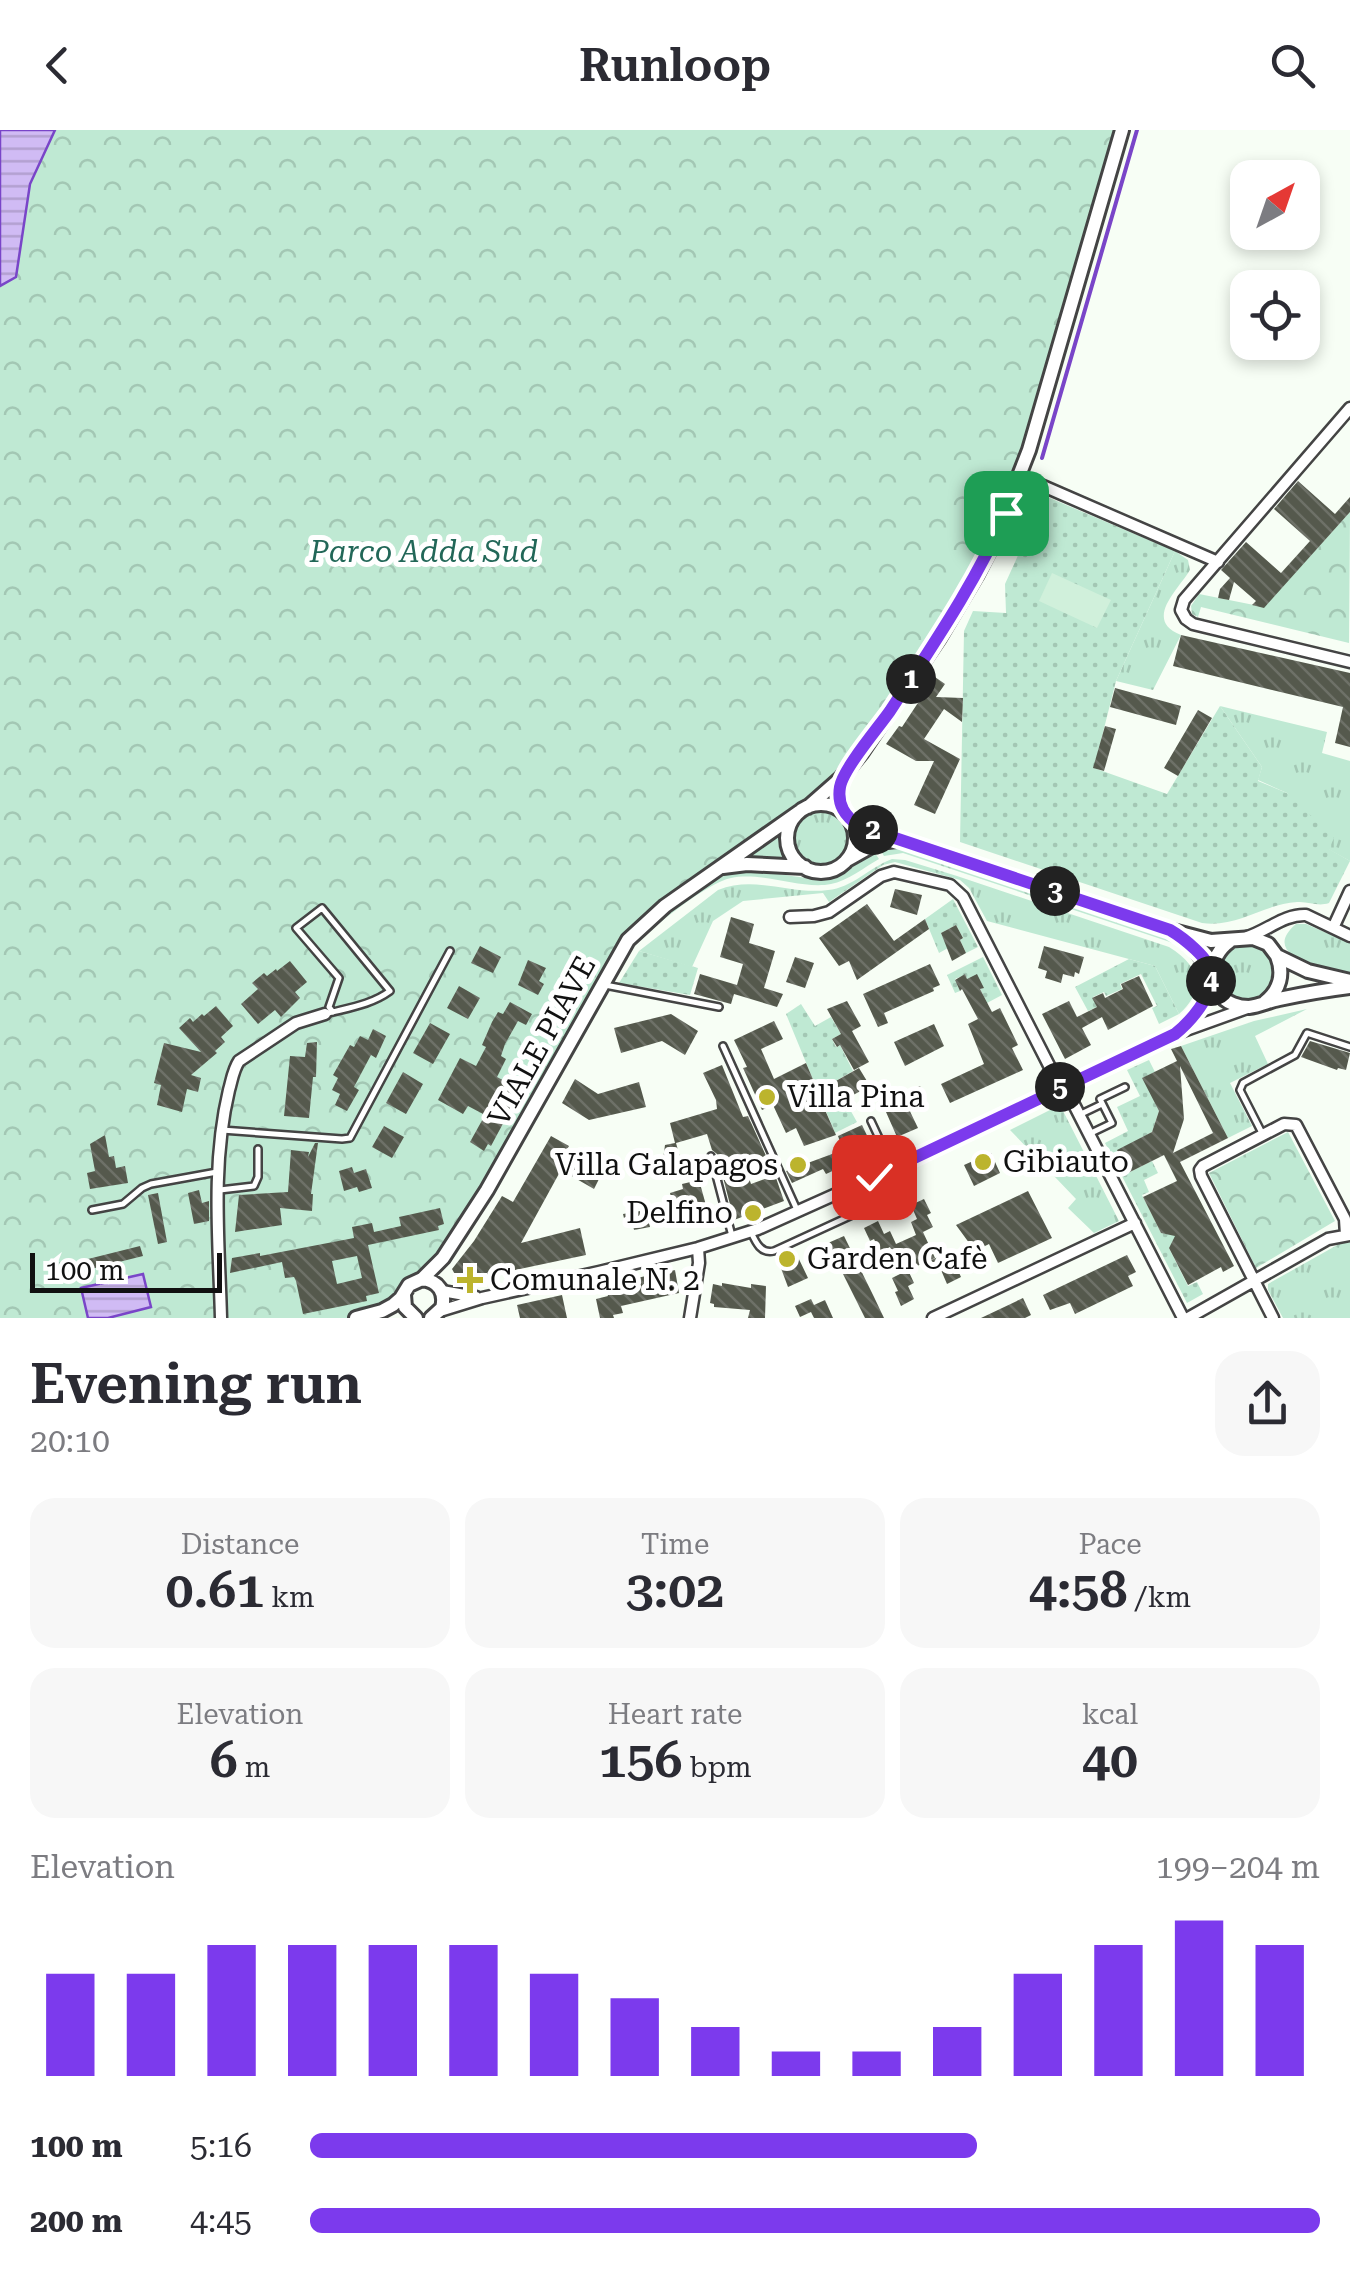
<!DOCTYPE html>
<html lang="en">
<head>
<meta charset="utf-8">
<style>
	body { margin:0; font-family:"Roboto Serif",serif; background:#f7f7f7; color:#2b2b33; height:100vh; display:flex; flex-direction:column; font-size:38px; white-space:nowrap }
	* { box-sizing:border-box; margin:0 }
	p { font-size:32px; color:#7c7c81 }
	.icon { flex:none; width:55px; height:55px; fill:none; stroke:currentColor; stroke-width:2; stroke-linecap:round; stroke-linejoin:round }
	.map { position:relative; height:1188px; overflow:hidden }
	.drawer { display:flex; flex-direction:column; background:#fff; flex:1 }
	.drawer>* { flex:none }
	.needle { width:65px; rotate:40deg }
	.tools { position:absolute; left:1230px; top:30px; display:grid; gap:20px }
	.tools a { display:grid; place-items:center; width:90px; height:90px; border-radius:20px; background:#fff; box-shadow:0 5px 15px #0003; font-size:50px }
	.scale { position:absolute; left:30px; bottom:25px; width:192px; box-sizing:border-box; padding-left:10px; border:5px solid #111; border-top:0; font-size:28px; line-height:35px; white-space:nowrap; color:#111; -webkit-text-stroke:8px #fff; paint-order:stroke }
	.pin { position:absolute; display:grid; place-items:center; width:85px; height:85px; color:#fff; margin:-42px; border-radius:20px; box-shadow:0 5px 15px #0006 }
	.km { position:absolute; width:50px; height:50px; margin:-25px; border-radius:50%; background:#222; color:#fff; font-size:28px; line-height:50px; text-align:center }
	.round { display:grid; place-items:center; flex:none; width:105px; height:105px; border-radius:30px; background:#f7f7f7 }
	.overview { display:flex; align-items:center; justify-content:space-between; height:170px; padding:0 30px }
	h1 { font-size:55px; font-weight:600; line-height:75px }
	.figures { display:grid; grid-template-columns:repeat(3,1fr); gap:15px; height:170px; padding:10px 30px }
	.figures div { display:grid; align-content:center; border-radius:25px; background:#f7f7f7; text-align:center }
	.figures b { font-size:50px; font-weight:600 }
	.figures small { font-size:28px; font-weight:400 }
	.figures p { font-size:28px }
	.chart { height:280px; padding:20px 30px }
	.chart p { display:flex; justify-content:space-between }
	.chart svg { width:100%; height:180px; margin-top:10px; stroke:#7c3aed; stroke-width:6 }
	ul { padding:0 30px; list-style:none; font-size:32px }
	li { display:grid; grid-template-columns:160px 120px 1fr; align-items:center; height:75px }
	li i { height:25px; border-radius:12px; background:#7c3aed }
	header { display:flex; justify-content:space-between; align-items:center; height:130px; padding:0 30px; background:#fff; font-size:45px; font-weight:600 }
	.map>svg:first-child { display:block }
</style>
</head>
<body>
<header><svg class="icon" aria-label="back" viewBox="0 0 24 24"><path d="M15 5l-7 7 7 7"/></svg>Runloop<svg class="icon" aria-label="search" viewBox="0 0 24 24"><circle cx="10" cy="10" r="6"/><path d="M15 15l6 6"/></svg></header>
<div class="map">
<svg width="1350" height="1188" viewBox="0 0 1350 1188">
	<defs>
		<pattern id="grass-tufts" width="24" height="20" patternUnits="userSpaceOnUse" patternTransform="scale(2.5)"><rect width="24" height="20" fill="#bfe9d3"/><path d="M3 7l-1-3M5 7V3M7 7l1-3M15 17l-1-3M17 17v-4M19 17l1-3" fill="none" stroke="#a3c7b4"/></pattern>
		<pattern id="park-crowns" width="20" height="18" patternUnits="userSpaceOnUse" patternTransform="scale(2.5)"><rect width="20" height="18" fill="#bfe9d3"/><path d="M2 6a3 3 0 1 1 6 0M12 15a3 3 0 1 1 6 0" fill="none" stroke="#a3c7b4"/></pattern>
		<pattern id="garden-dots" width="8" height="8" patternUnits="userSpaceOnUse" patternTransform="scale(2.5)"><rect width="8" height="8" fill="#bfe9d3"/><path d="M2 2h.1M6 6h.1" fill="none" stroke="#a3c7b4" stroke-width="1.8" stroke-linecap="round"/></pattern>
		<pattern id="water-rules" width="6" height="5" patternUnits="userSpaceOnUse" patternTransform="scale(2.5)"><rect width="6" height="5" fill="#d0bbf4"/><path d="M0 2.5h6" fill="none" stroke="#b2a0d0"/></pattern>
		<pattern id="building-back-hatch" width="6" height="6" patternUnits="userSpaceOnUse" patternTransform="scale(2.5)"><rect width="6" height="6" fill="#55594d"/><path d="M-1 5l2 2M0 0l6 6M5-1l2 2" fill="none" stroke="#6e7168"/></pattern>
	</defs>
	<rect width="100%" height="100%" fill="#f7fef5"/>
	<path fill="url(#grass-tufts)" d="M1175 421 1188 430 1190 440C1178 460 1143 490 1181 505L1153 560 1116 551Z
		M1220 576 1327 602 1322 623 1350 631V731L1328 719 1287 663 1258 650 1262 637Z
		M793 708a28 28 0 1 1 56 0a28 28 0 1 1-56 0Z
		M785 696V716L794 734 734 730Z
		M905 718 1163 803 1175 808 1182 816 903 723 884 726 881 721Z
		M875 723 879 729C865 737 847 751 831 754 802 760 762 741 731 748 707 753 655 795 636 814L635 812C662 783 709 740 752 741 777 742 804 750 829 749L837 746Z
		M892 729 905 730 957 746 1169 817C1199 835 1207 859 1179 884L1155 836 987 791 969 758 960 750 895 732 883 735 829 772 823 763 743 771 713 791 692 837 639 821 718 760C755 745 790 765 828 760 852 758 870 737 892 729Z
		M1296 794H1306L1350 813V844C1328 840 1257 827 1296 794Z
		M1217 842a29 29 0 1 1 58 0a29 29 0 1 1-58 0Z
		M1307 879 1255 906 1268 934 1230 953 1252 996 1228 1008 1181 916 1254 891Z
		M1060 975 1119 1091 1094 1103 1068 1078 1076 1069 1010 1000Z
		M1350 1112V1188H1283L1268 1160V1154L1339 1114Z"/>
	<path fill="url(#park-crowns)" d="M0 0H1116L1016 342 988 416 938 500 843 638 808 671 660 775 618 817 440 1124 410 1148 398 1166 374 1183 349 1188H0Z
		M1350 382 1349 513 1201 477 1198 487 1192 484 1191 476 1199 464 1264 477Z
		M1288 1002 1335 1091 1256 1138 1209 1043Z"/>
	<path fill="url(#garden-dots)" d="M1045 366 1175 421 1116 551 1094 638 1167 664 1220 576 1262 637 1258 651 1287 663 1334 708 1329 719 1350 731 1329 773C1317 777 1309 771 1297 772 1264 774 1237 798 1202 793L960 712 964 501 973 481 1006 483 1005 454Z
		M953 769 978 817 966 823 960 810 963 808 956 795 941 803 948 818 939 823 925 789Z
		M639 821 698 838 690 865 619 853Z
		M983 827 1002 865 987 873 980 859 983 858 967 849 965 845 955 849 960 861 955 863 947 845Z
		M1129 829 1155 836 1179 884 1159 894 1152 878 1157 876 1141 844 1120 854 1122 859 1106 866 1104 862 1093 867 1097 877 1088 881 1075 857Z
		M801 874 815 896 831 887 841 904 832 909 836 917 840 915 853 941 827 956 844 969 857 992 835 1003 786 884Z
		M1149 930 1155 942 1143 948 1159 981 1152 1002 1117 1021 1128 1043 1152 1031 1158 1043 1144 1050 1149 1062 1142 1065 1161 1103 1178 1104 1169 1118 1188 1156 1197 1152 1203 1164 1187 1173 1105 1013 1128 1001 1117 977 1140 966 1127 940Z"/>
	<path fill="#d0f0db" d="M1052 443 1111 470 1097 498 1039 471Z"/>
	<path fill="url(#water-rules)" stroke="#7945c8" stroke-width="2.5" d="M0 0H55L30 54 16 147 0 156Z
		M143 1144 151 1177 108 1188H88L81 1158Z"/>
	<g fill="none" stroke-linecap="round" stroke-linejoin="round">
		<path stroke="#7945c8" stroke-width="4" d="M1042 328 1137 0"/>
	</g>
	<path fill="url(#building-back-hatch)" fill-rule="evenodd" d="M1298 351 1335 384 1350 367V382L1264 478 1252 475 1256 471 1234 452 1229 470 1218 468 1220 459 1230 448 1221 440 1246 412 1281 443 1310 411 1274 379Z
		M1181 505 1350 543V617L1335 613 1343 577 1173 536Z
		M935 547 945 554 936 567 963 568 962 592 944 579 924 609 960 629 935 684 914 675 934 631H916L886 614 899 596 902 597Z
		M1115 558 1181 576 1176 595 1110 577Z
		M1198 580 1212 588 1178 646 1164 638Z
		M1105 596 1116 599 1104 641 1093 638Z
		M895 759 922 765 917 785 890 777Z
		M867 774 894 811 925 789 929 799 857 850 849 831 839 836 819 808Z
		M731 787 754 794 749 813 775 821 764 858 783 864 777 877 734 864 731 874 694 864 700 844 737 855 743 834 720 827Z
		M956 795 963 808 960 810 966 823 952 831 941 803Z
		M480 816 501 827 493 843 471 833Z
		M1044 816 1084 827 1079 844 1075 842 1074 847 1063 844 1061 853 1045 848 1047 841 1038 838Z
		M795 827 814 833 805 858 786 852Z
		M528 830 546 838 539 851 544 854 538 865 518 855Z
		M290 831 307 852 295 862 300 868 281 887 275 880 258 894 241 874 258 859 252 853 264 843 267 846 276 839 277 841Z
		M930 834 940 855 933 858 934 861 884 883 888 893 878 897 863 864Z
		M965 844 967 849 977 844 984 858 980 859 992 882 1000 878 1018 915 1012 918 1023 940 950 973 941 954 984 934 968 894 978 889 962 859 960 861 955 850Z
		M1139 846 1153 876 1108 900 1102 887 1082 898 1091 915 1065 929 1042 884 1069 871 1077 887 1097 877 1092 868 1103 863 1105 868 1123 859 1121 854Z
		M459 856 480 868 468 889 447 878Z
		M847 871 861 896 852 901 869 932 854 940 840 915 837 917 832 909 841 904 827 879Z
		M510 872 532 884 526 895 518 891 505 914 501 926 506 929 497 947 521 960 491 1016 488 1014 484 1021 470 1012 485 985 468 976 463 984 438 970 460 928 476 936 486 917 482 915 492 892 498 882 503 884Z
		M216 876 233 896 221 907 225 912 215 921 217 923 191 945 201 948 198 962 187 959 182 982 157 975 161 955 154 953 164 913 201 922 179 898 190 888 193 892 202 884 204 886Z
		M671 884 698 901 685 925 662 911 621 923 614 898Z
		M774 891 783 909 761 919 774 949 806 933 818 961 859 938 870 956 825 980 836 1005 804 1016 796 998 786 1003 773 975 762 980 743 938 747 937 734 910Z
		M430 893 450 904 433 934 413 923Z
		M934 894 944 916 905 936 894 912Z
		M373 899 386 906 376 928 371 925 354 957 359 960 347 981 335 975 340 964 332 960 338 948 333 945 350 915 354 917 360 906 368 910Z
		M1310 911 1350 923 1346 940 1338 938 1337 940 1301 927Z
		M317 912 316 947H313L309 988 284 986 290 926 305 927 307 913Z
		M1181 916 1228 1008 1180 1032 1234 1136 1223 1142 1221 1137 1188 1155 1169 1118 1175 1106 1161 1103 1143 1067 1177 1051 1164 1025 1128 1043 1117 1020 1152 1002 1159 981 1142 948 1177 931 1171 919ZM1180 936 1213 1003 1173 1023 1184 989Z
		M722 935 743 987 748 986 767 1028 745 1035 751 1054 775 1045 784 1071 734 1090 717 1024 712 1020 707 1004 676 1013 681 1031 662 1037 665 1015 675 1013 670 993 717 979 716 970 703 943Z
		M403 942 423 954 406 984 386 973Z
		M575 949 598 964 639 952 646 977 589 990 562 973Z
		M920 956 924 966 906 973 918 998 897 1007 886 982 898 977 893 967Z
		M862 995 873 1018 838 1034 839 1038 826 1044 823 1039 792 1053 786 1041 843 1020 838 1006Z
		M384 996 404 1007 392 1028 372 1017Z
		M105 1005 109 1027 114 1026 116 1038 125 1036 128 1053 90 1059 87 1043 95 1041 90 1014Z
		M551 1006 569 1016 565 1023 602 1043 594 1059 561 1040 521 1113 580 1098 586 1125 459 1152 452 1139 474 1111 502 1066 513 1072Z
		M315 1013H318L311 1064H313L312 1081 280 1078 282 1095 235 1102 239 1065 288 1062 291 1020 309 1022 308 1027Z
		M991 1023 1000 1043 974 1056 964 1035Z
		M352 1037 354 1043 366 1039 372 1058 359 1062 357 1057 344 1061 339 1041Z
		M699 1050 709 1086 671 1096 668 1087 673 1086 670 1076 673 1075 670 1063 683 1059 682 1054Z
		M199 1060 202 1073 209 1071V1091L194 1094 188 1063Z
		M1028 1061 1052 1108 998 1133 989 1114 975 1121 956 1095Z
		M158 1063 167 1112 158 1114 148 1065Z
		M924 1069 931 1083 927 1085 933 1097 923 1102 935 1128 908 1140 914 1153 908 1156 914 1169 901 1176 895 1162 898 1161 892 1148 902 1143 890 1117 880 1122 874 1109 870 1111 864 1098 878 1091 884 1104 890 1101 896 1114 916 1105 911 1092 917 1089 911 1075Z
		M440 1078 444 1094 438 1096 439 1100 368 1115 379 1163 366 1166 367 1171 303 1184 296 1151 294 1147 285 1148 282 1132 230 1143 232 1128 260 1123V1126L354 1108 352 1097 372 1093 374 1102 401 1096 399 1087ZM357 1126 362 1148 337 1154 332 1131Z
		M646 1080 650 1097 634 1100 633 1095 626 1097 623 1084Z
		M844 1106 874 1167 884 1188H865L838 1134 828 1113Z
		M140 1116 143 1126 87 1140 84 1130Z
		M945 1124 950 1136 955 1134 961 1147 947 1154 941 1140 934 1143 929 1131Z
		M797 1125 808 1148 788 1157 779 1133Z
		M1127 1125 1136 1142 1128 1146 1133 1156 1075 1184 1070 1173 1050 1180 1043 1165Z
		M675 1140 679 1163 621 1176 623 1183 613 1185 614 1188H600L596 1169 608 1166 607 1163 629 1158 627 1150Z
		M722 1153 751 1158V1154L766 1156 765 1188H748L750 1180 714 1177V1174L710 1173 713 1154 722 1156Z
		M562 1165 567 1188H520L517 1175Z
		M1023 1168 1031 1185 1025 1188H981Z
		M811 1169 814 1175 825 1170 833 1188H814L811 1182 800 1187 795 1176Z"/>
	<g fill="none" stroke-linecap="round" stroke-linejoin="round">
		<defs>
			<path id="service" d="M605 855 719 877
				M325 884C347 878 371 875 390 861L322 778 296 798 339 848 329 877 333 882
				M723 916 798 1082
				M1079 985 1102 974
				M871 991 893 1038
				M222 1000 342 1009 350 1008 450 821
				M1262 1003 1240 960 1243 953 1295 925 1307 903 1350 917
				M1089 1004 1112 993 1100 969 1125 957
				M711 1026 732 1106
				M220 1060 254 1056 258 1047V1019
				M880 1067H890L910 1058
				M92 1080 123 1074 142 1058 151 1054 217 1042
				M751 1102C756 1113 761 1124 774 1121L874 1075 880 1065 875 1050"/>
			<path id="minor" d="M1350 278 1184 470 1181 480 1186 489 1193 494 1350 532
				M1020 346 1218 432
				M790 787 814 786 829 782 881 746 894 742 950 755 963 767 1060 957
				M1333 798 1350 761
				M1247 807C1267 801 1284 784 1306 785L1350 806
				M1178 901 1199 879 1212 848
				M1064 955 1183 1188
				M442 1161 476 1167
				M440 1181 482 1168 599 1142 698 1118 758 1099 874 1047 1175 904 1250 877
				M221 1188C219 1112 211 1035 229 960 232 950 233 940 239 931L296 893 325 884
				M690 1188 699 1133 698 1118
				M933 1188 1135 1093
				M1188 1188 1328 1109 1350 1105
				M1273 1188 1201 1046 1200 1040 1203 1036 1284 994 1296 995 1345 1089 1346 1105"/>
			<path id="tertiary" d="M787 708a34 34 0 1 1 68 0a34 34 0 1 1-68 0Z
				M808 677 841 648 862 622 939 508 976 446 991 417 1029 320 1122 0
				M848 687 859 696 1169 800 1211 811 1253 808 1268 814 1277 826 1308 841 1350 851
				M847 730 879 712 897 710
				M723 737 747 734 805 737
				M1179 806 1195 819 1211 841
				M1230 811C1207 827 1204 862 1233 874 1238 876 1244 877 1249 877 1259 876 1269 871 1279 869 1303 864 1326 860 1350 857
				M1265 872C1280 860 1284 844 1277 826
				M422 1149C439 1151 446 1163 442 1178L431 1188
				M404 1165 405 1177 416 1188
				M356 1188 382 1181 393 1175 401 1168 409 1155 422 1149 443 1128 487 1060 628 810 665 776 799 682"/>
		</defs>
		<use href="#service" stroke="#444" stroke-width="10"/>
		<use href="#minor" stroke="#444" stroke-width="15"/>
		<use href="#tertiary" stroke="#444" stroke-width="18"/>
		<use href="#service" stroke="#fff" stroke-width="5"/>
		<use href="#minor" stroke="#fff" stroke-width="10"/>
		<use href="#tertiary" stroke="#fff" stroke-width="12"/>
	</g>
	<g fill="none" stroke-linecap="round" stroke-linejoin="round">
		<defs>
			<path id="route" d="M874 1047 1175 904C1190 892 1213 866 1212 845 1211 829 1182 807 1170 800L859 696C845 686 837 675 840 657 843 639 878 598 890 581 932 516 975 454 1006 383"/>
		</defs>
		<use href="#route" stroke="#fff" stroke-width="20"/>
		<use href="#route" stroke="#7c3aed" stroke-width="12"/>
	</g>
	<g fill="#bcb42d" stroke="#fff" stroke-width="4">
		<circle cx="767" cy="967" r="10"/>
		<circle cx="983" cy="1032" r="10"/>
		<circle cx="798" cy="1035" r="10"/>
		<circle cx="753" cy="1083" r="10"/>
		<circle cx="787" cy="1129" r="10"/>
		<path d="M465 1135h10v10h10v10h-10v10h-10v-10h-10v-10h10z"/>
	</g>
	<g text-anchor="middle" stroke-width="10" stroke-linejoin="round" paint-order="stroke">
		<g font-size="30" font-style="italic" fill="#226758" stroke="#fff">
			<text x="424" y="432">Parco Adda Sud</text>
		</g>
		<g font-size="30" fill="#111" stroke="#fff">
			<text transform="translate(542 911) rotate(-61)" y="10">VIALE PIAVE</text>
		</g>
		<g font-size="30" fill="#111" stroke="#fff" text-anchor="start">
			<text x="787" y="977">Villa Pina</text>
			<text x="1003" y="1042">Gibiauto</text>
			<text x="778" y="1045" text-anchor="end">Villa Galapagos</text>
			<text x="733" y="1093" text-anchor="end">Delfino</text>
			<text x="807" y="1139">Garden Cafè</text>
			<text x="490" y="1160">Comunale N. 2</text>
		</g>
	</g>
</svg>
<div class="tools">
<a><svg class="needle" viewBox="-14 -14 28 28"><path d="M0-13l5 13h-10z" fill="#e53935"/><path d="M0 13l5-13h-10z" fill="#7c7c81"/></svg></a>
<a><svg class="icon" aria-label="locate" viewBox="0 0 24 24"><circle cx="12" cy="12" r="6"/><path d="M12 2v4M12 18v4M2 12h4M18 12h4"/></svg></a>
</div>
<div class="scale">100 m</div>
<div class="pin" style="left:1006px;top:383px;background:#1e9e55"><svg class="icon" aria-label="arrive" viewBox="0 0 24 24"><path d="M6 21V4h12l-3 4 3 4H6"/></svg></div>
<div class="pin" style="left:874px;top:1047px;background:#d93025"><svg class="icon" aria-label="check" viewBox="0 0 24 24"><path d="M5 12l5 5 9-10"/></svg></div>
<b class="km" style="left:911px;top:549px">1</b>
<b class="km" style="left:873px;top:700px">2</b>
<b class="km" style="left:1055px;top:761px">3</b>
<b class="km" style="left:1211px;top:851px">4</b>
<b class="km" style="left:1060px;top:957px">5</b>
</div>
<section class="drawer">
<div class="overview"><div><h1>Evening run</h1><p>20:10</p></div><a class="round"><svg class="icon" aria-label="share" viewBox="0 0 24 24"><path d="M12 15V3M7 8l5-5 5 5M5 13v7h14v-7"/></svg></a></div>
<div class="figures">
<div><p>Distance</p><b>0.61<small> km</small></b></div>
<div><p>Time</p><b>3:02</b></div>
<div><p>Pace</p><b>4:58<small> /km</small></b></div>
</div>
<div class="figures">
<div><p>Elevation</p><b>6<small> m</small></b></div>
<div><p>Heart rate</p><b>156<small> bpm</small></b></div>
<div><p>kcal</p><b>40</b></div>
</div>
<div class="chart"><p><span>Elevation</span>199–204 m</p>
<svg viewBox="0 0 160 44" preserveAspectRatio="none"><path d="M5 44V19M15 44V19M25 44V12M35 44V12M45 44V12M55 44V12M65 44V19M75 44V25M85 44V32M95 44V38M105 44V38M115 44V32M125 44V19M135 44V12M145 44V6M155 44V12"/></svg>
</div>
<ul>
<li><b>100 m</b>5:16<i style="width:66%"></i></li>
<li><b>200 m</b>4:45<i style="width:100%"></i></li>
</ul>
</section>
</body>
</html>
